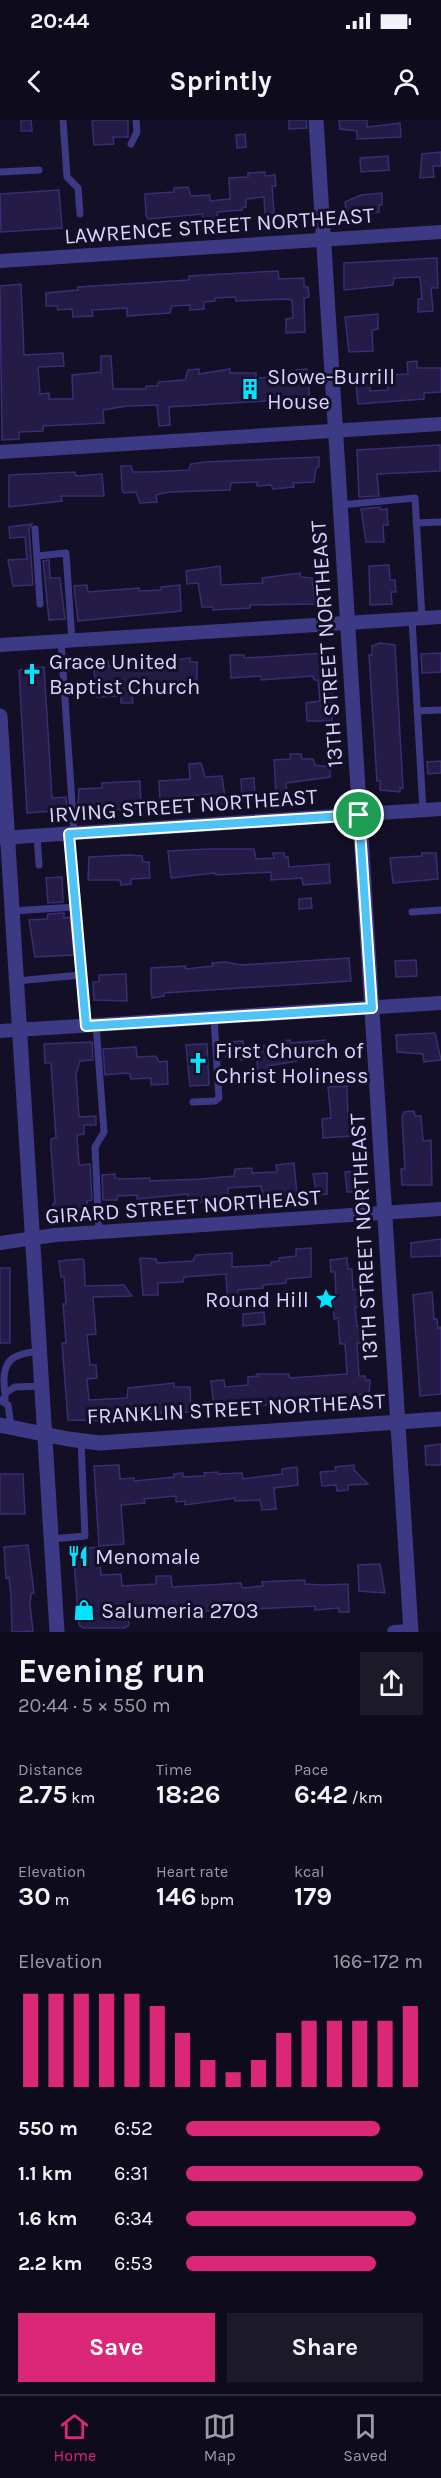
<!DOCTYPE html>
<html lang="en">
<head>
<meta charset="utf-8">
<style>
	body { margin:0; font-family:Karla,sans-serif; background:#1c1929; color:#f1f3f6; height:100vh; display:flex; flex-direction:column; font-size:22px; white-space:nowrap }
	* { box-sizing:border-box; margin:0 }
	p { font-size:20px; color:#9b9ba3 }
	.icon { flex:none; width:33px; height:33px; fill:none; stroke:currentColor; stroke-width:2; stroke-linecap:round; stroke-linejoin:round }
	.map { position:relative; height:1512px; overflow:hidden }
	.side { display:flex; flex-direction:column; background:#0e0b1c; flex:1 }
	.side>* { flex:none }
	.pin { position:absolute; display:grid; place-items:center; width:51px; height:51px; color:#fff; margin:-26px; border:3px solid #fff; border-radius:50%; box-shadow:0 2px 6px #0007 }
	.round { display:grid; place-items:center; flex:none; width:63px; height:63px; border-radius:0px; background:#1c1929 }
	.overview { display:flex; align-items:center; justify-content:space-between; height:102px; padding:0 18px }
	h1 { font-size:33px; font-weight:700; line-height:45px }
	.metrics { display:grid; grid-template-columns:repeat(3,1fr); gap:9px; height:102px; padding:6px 18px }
	.metrics div { display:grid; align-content:center }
	.metrics b { font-size:26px; font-weight:700 }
	.metrics small { font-size:16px; font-weight:400 }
	.metrics p { font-size:16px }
	.chart { height:168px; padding:12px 18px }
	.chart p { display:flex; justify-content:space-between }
	.chart svg { width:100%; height:108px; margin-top:6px; stroke:#db2777; stroke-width:6 }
	.action { display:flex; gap:12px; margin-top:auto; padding:12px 18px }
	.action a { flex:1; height:69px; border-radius:0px; background:#db2777; color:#fff; font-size:24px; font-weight:700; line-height:69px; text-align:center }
	.action a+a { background:#1c1929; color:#f1f3f6 }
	ul { padding:0 18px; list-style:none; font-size:20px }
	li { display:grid; grid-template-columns:96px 72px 1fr; align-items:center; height:45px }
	li i { height:15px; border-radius:8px; background:#db2777 }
	.status { display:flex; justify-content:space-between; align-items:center; height:42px; padding:0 30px; background:#0e0b1c; direction:ltr }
	.status svg { height:16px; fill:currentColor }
	header { display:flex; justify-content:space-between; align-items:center; height:78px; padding:0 18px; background:#0e0b1c; font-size:27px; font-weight:700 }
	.dock { display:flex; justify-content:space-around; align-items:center; height:84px; border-top:2px solid #2e2b3b; background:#0e0b1c; font-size:16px; color:#9b9ba3 }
	.dock a { display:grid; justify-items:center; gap:3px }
	.dock .on { color:#db2777 }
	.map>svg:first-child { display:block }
</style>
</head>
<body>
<div class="status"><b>20:44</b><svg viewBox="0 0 49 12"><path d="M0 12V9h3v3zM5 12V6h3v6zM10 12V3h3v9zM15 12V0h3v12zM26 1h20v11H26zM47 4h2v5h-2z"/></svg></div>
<header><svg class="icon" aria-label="back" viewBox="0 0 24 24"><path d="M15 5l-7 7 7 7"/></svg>Sprintly<svg class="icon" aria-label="person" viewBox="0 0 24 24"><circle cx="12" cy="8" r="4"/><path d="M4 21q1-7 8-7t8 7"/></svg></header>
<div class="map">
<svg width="441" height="1512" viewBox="0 0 441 1512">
	<rect width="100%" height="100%" fill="#130f26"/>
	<path fill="#241b47" stroke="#3b2d73" stroke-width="1.5" d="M21 0H31L32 11H21Z
		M97 0H128V17H113L114 24 94 25 92 1Z
		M289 0H306L307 8 289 9Z
		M339 0H367V7L400 3 401 17 357 19V11L340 9Z
		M245 14 246 27 237 28 236 15Z
		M441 32V46H433L434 57 420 58 422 34Z
		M388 36 389 50 361 52 360 38Z
		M265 52V56L275 55 276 66H272L274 93 265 94 264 77 246 79V87L242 88V90L217 92 218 102 204 103 202 94 148 99 146 95 145 74 174 72V68L188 67 191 76 210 75V81L230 79 229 58 248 57V53Z
		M59 70 62 108 1 112 0 74Z
		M382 73V85H379V92L357 94 358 99 347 100 345 82 361 75Z
		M437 138 438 168H431L433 191 418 192V179H422L420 157 394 158 393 165 344 170V143Z
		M278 151 279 159 304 158V167H308L309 177 304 178 305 212 286 213V199L293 198 292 180 287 179 236 181 235 177 215 178V181L204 182V189L190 190V185L172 186 170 193 127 196V188L92 190 93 196 73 197 72 189 58 190 57 186H46V173L78 170V167L189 160V156L204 155Z
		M21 164 24 235 63 233 64 246 38 247 40 274 49 273V279H73L72 255 101 252V236H111L113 269H146V266H157L159 262 185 260 188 250 199 249V254L230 249V253H256V258L276 257V263L297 262 296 250 307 249 310 281 297 282V279L169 287 170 305 159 306 157 285 127 286 103 290 104 303 43 306V311L19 312V319L2 320 0 166Z
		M378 194V209L372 210 373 231 349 232 345 197Z
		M417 241V248H441V272L424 273V279L358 284 355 254 369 253 370 271 388 270 387 255 408 254 407 242Z
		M440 325V351L377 354 379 376 359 377 357 330Z
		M319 337V347L316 348 314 362 293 363 294 367 273 369 271 365 257 366V362L231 363 230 370 169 372 156 375 157 382 140 383 136 372 124 373 122 370 121 346H131L133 352H150L189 350 191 344 205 342Z
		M75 352 76 356 102 354 104 376H61L62 381 9 387V355Z
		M380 387 381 390 387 389 388 405H383L384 422H366L361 389Z
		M32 404 29 409 33 465 13 466 8 440 27 439 25 417 10 418 9 407Z
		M49 440 50 458H60L65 499 49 500 43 441Z
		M389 445 390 460H395L396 472H391L392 484 370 485 369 446Z
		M220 446 221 465 263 463 262 458 300 453 301 457 312 458 315 484 250 485V488L213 490V487H202L198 463 187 464 186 451Z
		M87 465 88 472 139 468V471L161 470V467L180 465 181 491 78 501 74 466Z
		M380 523 395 525 403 668H400V672L380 670V661H377L369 535H372V526Z
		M325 533 332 568V601H307L306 583 320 581 318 560H314L313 556 261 560V556L231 558 230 535H244V538Z
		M441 533V552L422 553 421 534Z
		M190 538V542H197V560L144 563 145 574H132L133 583H121V576L97 577 93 542 108 541 109 547Z
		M44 547 52 678 66 677 67 690 27 693 19 551 22 549Z
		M290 634H301L302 639H313L315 645 330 647V657L286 663 287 674H276L274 640 290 639Z
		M441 641V653L428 654 427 642Z
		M201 643 205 657 222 656 226 684 210 685 209 674 160 679 159 661 190 659 189 644Z
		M254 658 255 678 242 679 241 659Z
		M140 661 141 689 104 690V686L78 687 79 669 102 668V663Z
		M210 729H254L256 739 274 738 273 733H284L285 737H288L289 747 329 744 330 763 303 765 302 758 271 760V752L216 755 215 753 171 758 168 731Z
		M422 733H436L438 759 393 763 390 738 422 736Z
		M129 735 142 736 143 742H149L150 758 131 759V764L121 765 120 760H88L89 737Z
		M62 757 63 782 48 783 46 758Z
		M311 778 312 788 299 789V779Z
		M64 793V798L70 797 74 835 35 837 29 800 47 799 48 794Z
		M349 838 351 861 164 873V876L152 878 151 870V848L185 846 186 849 213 846 212 843 225 842 241 845Z
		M416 840 417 856 396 857 395 841Z
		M126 854 127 881 94 880 93 862H99V855Z
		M435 913 441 940 424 942 423 934 397 932 396 915Z
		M290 920 291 923 326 920 327 929 297 932 298 941 268 946V953L258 954 257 939 237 940V937H226L225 922 243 921 244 928 281 924V921Z
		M92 922 93 940 80 941 76 954 79 997 96 996V1005H84V1014L77 1015 79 1045 90 1044 92 1080 87 1081V1090L53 1094V1084L55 1083 51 1027V1019L56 1018 51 943H45L44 924Z
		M202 924H207L209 965 190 966 186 925Z
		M136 927 137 937 156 936 159 942 167 941 168 964 151 965V958L131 959 130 954 125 953 105 955 103 929Z
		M347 966 348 997H353L354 1016 323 1018 322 999 331 998 328 967Z
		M414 991 415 996H421L423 1021 431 1020 432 1065H402L401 1049H405L402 997 404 992Z
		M294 1043 297 1074 264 1078 261 1066 228 1068V1079L203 1082 188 1083V1074L137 1079V1075L117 1076V1080H103L102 1055 115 1054V1058L121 1059 150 1058V1061L201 1059 234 1056 235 1049 252 1048V1053L277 1052 276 1045Z
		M358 1051V1072H347L345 1052Z
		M327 1053V1074L317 1075 313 1054Z
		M441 1119V1136L411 1137V1123Z
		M311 1128V1157L286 1159V1163L263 1165V1168L238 1170 240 1188H228L226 1154 184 1157 183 1162 158 1163V1175H143L140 1138 156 1139 157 1143 193 1141 196 1135 232 1133V1147L271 1145V1142L279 1141V1138L296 1136V1129Z
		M347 1138 348 1149H352L353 1170 360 1169 361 1186 355 1187 357 1206H363L364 1223H357L359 1256H365V1260H370L369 1274 339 1276V1281L214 1288 211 1261 224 1260 225 1267 248 1265V1257L258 1256 257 1254H289L290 1258 347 1254 345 1224H340L338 1198 334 1199 333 1175 336 1174 335 1152H331L330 1140Z
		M81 1139 84 1140 85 1166 124 1165 132 1176 93 1177 96 1214 87 1215 90 1245H96L97 1258 87 1259 89 1280 127 1278 128 1268 174 1263V1267H190L191 1292 140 1294 110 1301 68 1300 62 1223H66L63 1184H66L64 1157H61L59 1141Z
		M0 1148H10V1223H0Z
		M432 1172 434 1199H437L438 1208 441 1207V1274L420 1276 413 1175Z
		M264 1192 265 1204 243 1206V1194Z
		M441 1324V1345H426L425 1326Z
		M119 1345 120 1359 134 1358V1361L174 1357V1354L183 1353V1357L205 1356 204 1353 218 1352V1354L242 1353 243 1359 282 1354V1349L297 1347 298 1365 274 1368 276 1389 262 1390 260 1380 235 1381V1378L185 1385V1381L176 1382V1376L144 1379 145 1383 121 1385 124 1424 99 1426 94 1346Z
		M354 1345V1350L368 1364 348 1365V1370L337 1371 336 1365 322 1366 320 1352 336 1351 335 1347Z
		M0 1354H23L25 1394H0Z
		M28 1425 34 1473 31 1474 30 1485 33 1511 12 1512 11 1476 9 1457 6 1458 4 1427Z
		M99 1427 101 1455 121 1454 122 1466 156 1464V1456H171L172 1467 241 1463 242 1468 263 1466 262 1462 279 1461 305 1460V1464L323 1465 348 1464 349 1492H339V1488L315 1490V1486L150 1494 128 1496 129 1505 125 1508H83L79 1505 73 1429Z
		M380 1444 385 1473 359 1471 358 1445Z"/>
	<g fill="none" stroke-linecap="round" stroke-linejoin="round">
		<path stroke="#3d3a85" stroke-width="7" d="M63 0 67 57 78 68 80 94
			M131 24 137 12 136 0
			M0 52 39 50
			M340 385 415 378 422 498
			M416 403 441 402
			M35 409 40 484
			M37 436 66 433 72 521
			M412 499 423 691
			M61 521 74 713
			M417 591 441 590
			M37 715 39 745
			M12 791 75 787
			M412 792 441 790
			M81 855 85 906
			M16 861 81 855 69 714
			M96 905 104 1012 95 1027 99 1113
			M193 982 215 981 219 978 214 898
			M5 1273C0 1240 12 1234 39 1231
			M0 1280 8 1285 11 1306
			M5 1282V1273L15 1267 42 1266
			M52 1419 85 1416 81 1321"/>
		<path stroke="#3d3a85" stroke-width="14" d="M0 141 441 112
			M0 332 441 304
			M0 525 441 497
			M0 718 441 689
			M0 911 441 883
			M0 1123 55 1115 441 1089
			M394 1512 411 1511"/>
		<path stroke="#3d3a85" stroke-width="15" d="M316 0 411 1512
			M0 596 57 1512
			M0 1305 68 1319 100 1323 441 1299"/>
	</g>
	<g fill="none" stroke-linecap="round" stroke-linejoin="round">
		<defs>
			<path id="route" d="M359 695 372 888 86 906 69 714Z"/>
		</defs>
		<use href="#route" stroke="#fff" stroke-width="12"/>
		<use href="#route" stroke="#4fc3f7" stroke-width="8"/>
	</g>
	<defs>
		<symbol id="building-bare" viewBox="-9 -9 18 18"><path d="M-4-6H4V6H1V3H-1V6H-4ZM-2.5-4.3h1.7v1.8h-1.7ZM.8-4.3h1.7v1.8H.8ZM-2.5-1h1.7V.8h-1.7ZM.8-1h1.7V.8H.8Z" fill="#00e5ff" stroke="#130f26" stroke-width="2.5" paint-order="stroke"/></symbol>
		<symbol id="church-bare" viewBox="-9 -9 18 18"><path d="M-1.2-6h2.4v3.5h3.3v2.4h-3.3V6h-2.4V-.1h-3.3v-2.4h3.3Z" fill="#00e5ff" stroke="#130f26" stroke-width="2.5" paint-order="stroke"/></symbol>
		<symbol id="sight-bare" viewBox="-9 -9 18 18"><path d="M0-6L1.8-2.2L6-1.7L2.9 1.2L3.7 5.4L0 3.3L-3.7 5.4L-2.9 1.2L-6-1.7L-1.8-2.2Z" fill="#00e5ff" stroke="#130f26" stroke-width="2.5" paint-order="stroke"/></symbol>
		<symbol id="restaurant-bare" viewBox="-9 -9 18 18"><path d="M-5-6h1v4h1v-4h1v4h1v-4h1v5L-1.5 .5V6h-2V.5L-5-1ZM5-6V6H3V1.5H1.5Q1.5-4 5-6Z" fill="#00e5ff" stroke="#130f26" stroke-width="2.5" paint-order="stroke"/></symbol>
		<symbol id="shop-bare" viewBox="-9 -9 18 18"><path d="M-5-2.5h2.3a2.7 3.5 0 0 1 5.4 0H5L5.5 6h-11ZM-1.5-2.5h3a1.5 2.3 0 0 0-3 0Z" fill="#00e5ff" stroke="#130f26" stroke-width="2.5" paint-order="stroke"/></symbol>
	</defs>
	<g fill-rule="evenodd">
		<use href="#building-bare" x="235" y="254" width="30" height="30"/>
		<use href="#church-bare" x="17" y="539" width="30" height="30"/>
		<use href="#church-bare" x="183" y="928" width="30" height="30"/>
		<use href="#sight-bare" x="311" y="1164" width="30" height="30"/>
		<use href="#restaurant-bare" x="63" y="1421" width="30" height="30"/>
		<use href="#shop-bare" x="69" y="1475" width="30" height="30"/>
	</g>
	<g text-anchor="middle" stroke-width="6" stroke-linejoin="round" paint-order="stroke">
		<g font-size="22" fill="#d9d4ff" stroke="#130f26">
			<text transform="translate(219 105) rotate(-4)" y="8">LAWRENCE STREET NORTHEAST</text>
			<text transform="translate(326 524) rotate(-94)" y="8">13TH STREET NORTHEAST</text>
			<text transform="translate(183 685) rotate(-4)" y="8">IRVING STREET NORTHEAST</text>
			<text transform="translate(183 1086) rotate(-4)" y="8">GIRARD STREET NORTHEAST</text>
			<text transform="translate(363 1117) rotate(-93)" y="8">13TH STREET NORTHEAST</text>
			<text transform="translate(236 1288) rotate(-3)" y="8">FRANKLIN STREET NORTHEAST</text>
		</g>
		<g font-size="22" fill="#d9d4ff" stroke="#130f26" text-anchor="start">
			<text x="267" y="264">Slowe-Burrill<tspan x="267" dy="25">House</tspan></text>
			<text x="49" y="549">Grace United<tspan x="49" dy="25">Baptist Church</tspan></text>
			<text x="215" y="938">First Church of<tspan x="215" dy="25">Christ Holiness</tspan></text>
			<text x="309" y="1187" text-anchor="end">Round Hill</text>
			<text x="95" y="1444">Menomale</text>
			<text x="101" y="1498">Salumeria 2703</text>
		</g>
	</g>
</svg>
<div class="pin" style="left:359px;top:695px;background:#1e9e55"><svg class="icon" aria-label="arrive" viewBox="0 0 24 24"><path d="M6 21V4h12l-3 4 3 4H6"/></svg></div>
</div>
<section class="side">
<div class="overview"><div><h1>Evening run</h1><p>20:44 · 5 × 550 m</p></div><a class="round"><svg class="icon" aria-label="share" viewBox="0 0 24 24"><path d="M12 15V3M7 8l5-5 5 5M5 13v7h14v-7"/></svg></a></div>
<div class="metrics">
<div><p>Distance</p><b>2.75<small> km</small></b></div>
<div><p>Time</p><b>18:26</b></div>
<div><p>Pace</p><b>6:42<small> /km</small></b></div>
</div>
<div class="metrics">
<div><p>Elevation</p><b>30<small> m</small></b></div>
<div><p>Heart rate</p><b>146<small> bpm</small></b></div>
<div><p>kcal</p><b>179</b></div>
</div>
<div class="chart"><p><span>Elevation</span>166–172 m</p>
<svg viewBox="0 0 160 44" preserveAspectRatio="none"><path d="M5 44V6M15 44V6M25 44V6M35 44V6M45 44V6M55 44V11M65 44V22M75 44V33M85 44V38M95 44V33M105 44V22M115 44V17M125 44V17M135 44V17M145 44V17M155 44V11"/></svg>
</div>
<ul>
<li><b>550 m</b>6:52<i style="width:82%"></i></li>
<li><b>1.1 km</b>6:31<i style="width:100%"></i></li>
<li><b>1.6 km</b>6:34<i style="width:97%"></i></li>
<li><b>2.2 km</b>6:53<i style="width:80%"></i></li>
</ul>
<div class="action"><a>Save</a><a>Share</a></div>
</section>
<nav class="dock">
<a class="on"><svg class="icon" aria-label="home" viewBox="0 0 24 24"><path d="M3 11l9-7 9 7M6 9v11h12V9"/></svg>Home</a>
<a><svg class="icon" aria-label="map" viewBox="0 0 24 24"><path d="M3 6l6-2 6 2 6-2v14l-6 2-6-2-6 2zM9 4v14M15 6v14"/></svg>Map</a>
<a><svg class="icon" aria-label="saved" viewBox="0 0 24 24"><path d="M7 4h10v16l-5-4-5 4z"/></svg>Saved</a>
</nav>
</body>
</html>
